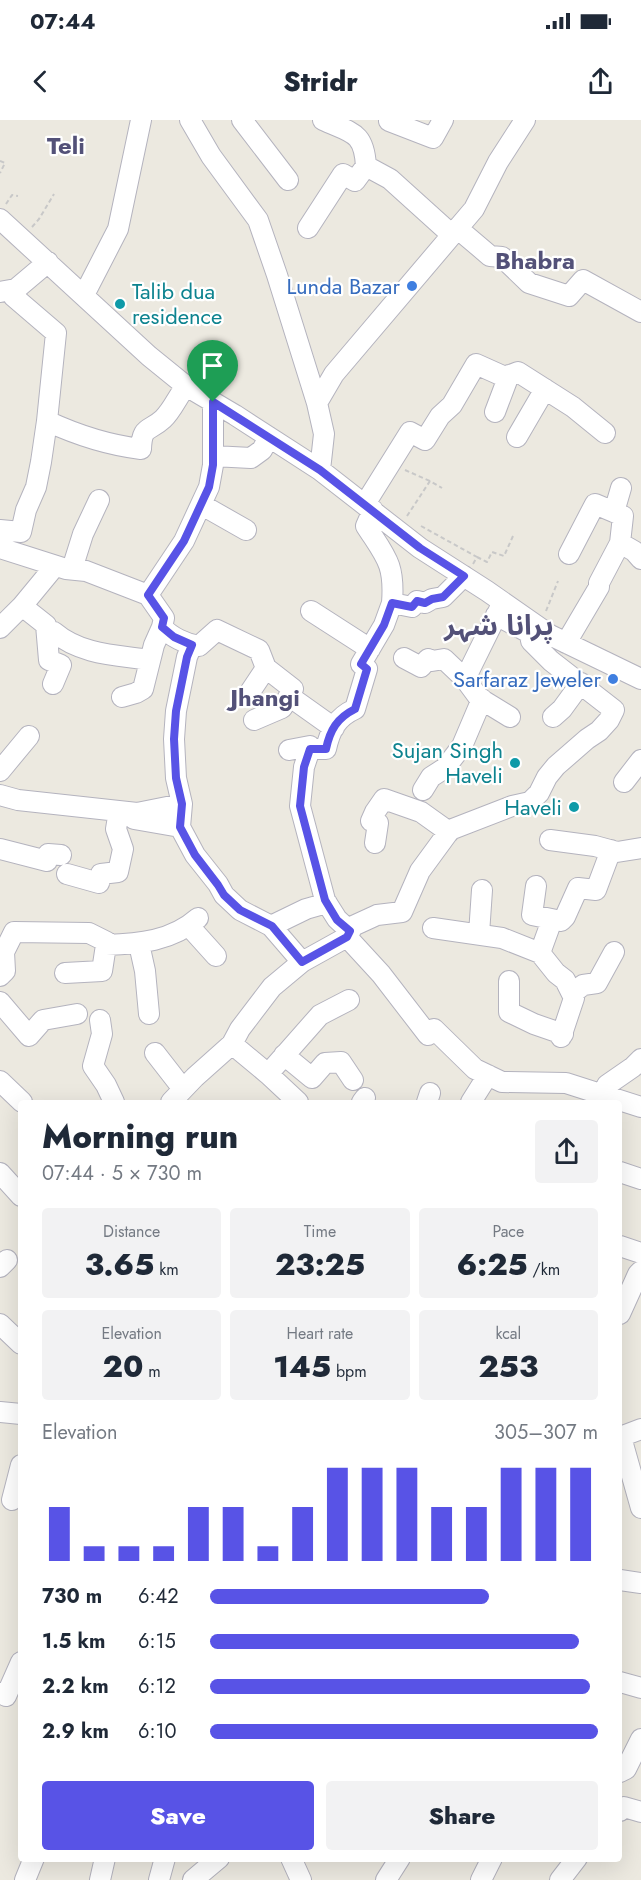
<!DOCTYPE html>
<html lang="en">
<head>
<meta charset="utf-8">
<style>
	body { margin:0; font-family:Jost,"Noto Sans Arabic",sans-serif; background:#f2f2f3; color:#1f2937; height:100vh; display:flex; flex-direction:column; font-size:22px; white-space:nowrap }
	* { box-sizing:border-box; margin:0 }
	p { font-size:20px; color:#747a83 }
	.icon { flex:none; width:33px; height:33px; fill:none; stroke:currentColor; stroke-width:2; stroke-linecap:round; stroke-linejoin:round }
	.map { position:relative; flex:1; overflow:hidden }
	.sheet { position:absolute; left:18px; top:980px; width:604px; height:762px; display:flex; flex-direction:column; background:#fff; border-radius:6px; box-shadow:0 6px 24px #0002 }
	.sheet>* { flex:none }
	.pin { position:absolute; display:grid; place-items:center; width:51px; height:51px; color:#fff; margin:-62px -26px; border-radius:50% 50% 50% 0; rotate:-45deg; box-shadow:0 0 6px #0007 }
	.pin .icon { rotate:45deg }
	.round { display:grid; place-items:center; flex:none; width:63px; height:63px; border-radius:6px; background:#f2f2f3 }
	.headline { display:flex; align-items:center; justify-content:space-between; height:102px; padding:0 24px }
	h1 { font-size:33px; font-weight:800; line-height:45px }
	.figures { display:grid; grid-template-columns:repeat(3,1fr); gap:9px; height:102px; padding:6px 24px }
	.figures div { display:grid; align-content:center; border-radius:6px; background:#f2f2f3; text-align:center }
	.figures b { font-size:30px; font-weight:800 }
	.figures small { font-size:16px; font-weight:400 }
	.figures p { font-size:16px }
	.chart { height:168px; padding:12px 24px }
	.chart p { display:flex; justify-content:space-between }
	.chart svg { width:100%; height:108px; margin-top:6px; stroke:#5853e6; stroke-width:6 }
	.button { display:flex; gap:12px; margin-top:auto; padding:12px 24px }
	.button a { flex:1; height:69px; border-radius:6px; background:#5853e6; color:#fff; font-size:24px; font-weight:800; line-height:69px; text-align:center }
	.button a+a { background:#f2f2f3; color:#1f2937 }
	ul { padding:0 24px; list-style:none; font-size:20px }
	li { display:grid; grid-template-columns:96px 72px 1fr; align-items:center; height:45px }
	li i { height:15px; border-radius:8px; background:#5853e6 }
	.status { display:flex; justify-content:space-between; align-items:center; height:42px; padding:0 30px; background:#fff; direction:ltr }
	.status svg { height:16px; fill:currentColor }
	header { display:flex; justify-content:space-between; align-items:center; height:78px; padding:0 24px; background:#fff; font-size:27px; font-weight:800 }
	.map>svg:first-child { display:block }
</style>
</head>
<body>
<div class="status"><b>07:44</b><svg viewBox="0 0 49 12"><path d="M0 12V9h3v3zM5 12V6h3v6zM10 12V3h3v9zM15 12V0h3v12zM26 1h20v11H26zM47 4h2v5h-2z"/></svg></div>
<header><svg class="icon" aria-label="back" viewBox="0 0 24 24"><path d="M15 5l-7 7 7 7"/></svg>Stridr<svg class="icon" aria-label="share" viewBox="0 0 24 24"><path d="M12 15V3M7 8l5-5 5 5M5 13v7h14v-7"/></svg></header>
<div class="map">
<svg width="641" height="1760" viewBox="0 0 641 1760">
	<rect width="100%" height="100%" fill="#ece9e0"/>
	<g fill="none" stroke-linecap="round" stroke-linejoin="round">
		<defs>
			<path id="minor" d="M190 0 211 36 258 100 277 155 317 283 324 314 320 350
				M242 0 288 60
				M323 0C351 13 364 11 366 46L390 59 452 115
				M389 1 433 18 443 0
				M0 99 149 236 186 266 235 295 320 350 420 428 487 471 550 515 641 559
				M308 108 343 54 355 61 366 46
				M457 108 490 136 502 137 529 163 569 176 583 160 641 192
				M0 172 16 169 48 142
				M84 175 118 109 141 0
				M317 283 334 254 474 89 498 42 525 0
				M495 292 509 255
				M47 301C77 315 108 325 141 329 142 305 149 312 163 299 172 291 178 276 186 266
				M517 317 545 269
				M213 336 251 338 262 330 269 317
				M365 384 410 312 425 320 440 296 452 285 476 244 505 257 518 252 573 287 605 313
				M202 385 246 410
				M373 390 366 406C386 437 395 444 392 483
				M0 410 21 412 26 390 36 367 41 342 47 301 56 213 14 177 16 169
				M620 423 634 431 641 439
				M0 428 66 449 86 451 148 475 164 498 162 507C171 517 186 524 199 526L217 510 259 530 266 548 293 569 289 576 334 608
				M569 434 595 384 614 392
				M72 449 83 414 99 380
				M148 475 184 421 209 367 213 345V282
				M22 486 46 505 49 540 61 545 53 564
				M311 491 370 529
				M0 508 22 486 55 446
				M54 512C81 535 117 535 150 540
				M566 523 599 467V463L620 423 623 396 614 392 621 368
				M192 525 187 537 176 591 174 619 176 658 182 684 180 707 195 735 218 764 224 775 240 790 271 806 302 842
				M404 538 421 547 428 539 432 541 444 539 465 559 479 578 510 597
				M465 559 502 484
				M250 572 266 548
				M122 577 136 573 143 569 154 525 162 507
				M553 597 562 589 581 563
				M254 600 282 588 289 576
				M289 630 310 626V629
				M0 651 29 616
				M624 662 641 640
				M423 670 431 657 445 648 462 626 482 579
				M0 675 18 680 137 693 182 684
				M131 696 134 699 180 707
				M550 720 595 726 617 732 641 728
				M375 723 378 703 371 701 375 692 384 679 421 692 449 712
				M0 729 47 741 48 734 61 735
				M67 754 99 763 101 754 118 752 123 729 116 709 119 691
				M536 766 532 795 561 801 565 797 578 768 596 770 611 730
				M189 806 216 836
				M271 806 306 789 327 783
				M433 808 502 818 540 833 556 853 565 860 574 878 561 917
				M350 811 337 799 325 780 300 686 304 647 310 629H326C330 610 337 597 355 589L367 549 361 544 384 505 392 483 412 487 417 481 425 483 432 479 443 477 464 456
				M479 814 482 770
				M347 817 381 854 428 915 434 909 475 949 502 962 566 963 641 987
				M139 824 145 851 149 894
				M540 833 552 800
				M65 853 102 851 106 825
				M0 856 5 851 4 832 14 812 89 813 107 822 106 825C139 824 172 821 198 798
				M509 861V892L534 904 563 914
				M572 874 583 865 597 863 614 832
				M0 882 29 916 43 900 77 894
				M100 900 102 914 93 946 106 965 114 982
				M232 924 268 954 298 982
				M155 933 183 969
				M284 935 312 958 325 943 341 942 353 960
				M268 954 320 895 349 880
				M0 961 22 982
				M603 975 607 965 633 947 641 939
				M171 982 195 957 232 924 240 909 272 867 302 842 347 817 353 806 377 795 402 792 420 751 450 710 512 686 530 682 539 673 547 657 556 646 587 619 599 611 609 600 614 590 551 541 531 521 535 516 496 495
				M362 982 365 978
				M427 982 430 973
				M471 982 488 955
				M620 1052 641 1059
				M0 1053 21 1076
				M620 1126 641 1133
				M0 1147 7 1140
				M620 1194 638 1154 641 1151
				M0 1204 21 1224
				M0 1292 21 1294
				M620 1317 641 1309
				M621 1317 641 1388
				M12 1380 21 1345
				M620 1460 641 1463
				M620 1562 641 1568
				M0 1573 6 1576 21 1542
				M620 1652 626 1649 641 1619
				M620 1691 624 1687 641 1692
				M291 1738 301 1760
				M25 1760 34 1738
				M100 1760 105 1738
				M159 1760 165 1738
				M193 1760 219 1738
				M386 1760 400 1738
				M481 1760 492 1738
				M560 1760 577 1738"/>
		</defs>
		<use href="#minor" stroke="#b4b3be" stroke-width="22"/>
		<path stroke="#c8c8c8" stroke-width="2" stroke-dasharray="4.5 3" stroke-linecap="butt" d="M0 41 5 43 0 53
			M6 84 12 75 18 76
			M32 107 39 99 54 74
			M405 350 430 361
			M407 396 430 361 442 368
			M421 406 477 437 473 444
			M477 437 487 442 492 432 504 436 513 416
			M546 491 558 461"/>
		<use href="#minor" stroke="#fff" stroke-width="20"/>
	</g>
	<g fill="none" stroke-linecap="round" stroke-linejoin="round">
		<defs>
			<path id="route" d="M213 282 320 350 420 428 464 456 443 477 432 479 425 483 417 481 412 487 392 483 384 505 361 544 367 549 355 589C337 598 330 610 326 629H310L304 647 300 686 325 780 337 800 350 811 347 817 302 842 272 806 240 790 224 775 218 765 195 735 180 707 182 684 176 658 174 619 176 591 187 537 192 525 174 517 162 507 164 498 148 475 184 421 209 367 213 345Z"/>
		</defs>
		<use href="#route" stroke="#fff" stroke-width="12"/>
		<use href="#route" stroke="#5853e6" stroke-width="8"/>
	</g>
	<g fill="#3f7fe0" stroke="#fff" stroke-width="2">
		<circle cx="412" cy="166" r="6"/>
		<circle cx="613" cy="559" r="6"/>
	</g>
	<g fill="#0f9aa8" stroke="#fff" stroke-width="2">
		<circle cx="120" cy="184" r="6"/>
		<circle cx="515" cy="643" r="6"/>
		<circle cx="574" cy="687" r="6"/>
	</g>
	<g text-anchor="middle" stroke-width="4.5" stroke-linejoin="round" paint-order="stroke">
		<g font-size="22" fill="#366cbe" stroke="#fff" text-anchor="end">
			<text x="400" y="174">Lunda Bazar</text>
			<text x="601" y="567">Sarfaraz Jeweler</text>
		</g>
		<g font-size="22" fill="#0d838f" stroke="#fff" text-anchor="end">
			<text x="132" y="179" text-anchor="start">Talib dua<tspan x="132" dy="25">residence</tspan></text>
			<text x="503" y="638">Sujan Singh<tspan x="503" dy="25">Haveli</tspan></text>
			<text x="562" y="695">Haveli</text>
		</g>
		<g font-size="24" font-weight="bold" fill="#535178" stroke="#fff">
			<text x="66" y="34">Teli</text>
			<text x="535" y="149">Bhabra</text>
			<text x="265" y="586">Jhangi</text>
		</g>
		<g font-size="28" font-weight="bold" fill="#535178" stroke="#fff">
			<text x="499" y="515">پرانا شہر</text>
		</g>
	</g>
</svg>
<div class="pin" style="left:213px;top:282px;background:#1e9e55"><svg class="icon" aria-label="arrive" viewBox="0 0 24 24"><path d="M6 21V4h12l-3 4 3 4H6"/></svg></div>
<section class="sheet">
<div class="headline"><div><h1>Morning run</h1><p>07:44 · 5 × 730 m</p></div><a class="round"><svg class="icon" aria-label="share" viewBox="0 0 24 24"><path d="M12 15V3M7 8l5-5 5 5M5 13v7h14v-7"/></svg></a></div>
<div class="figures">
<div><p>Distance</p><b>3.65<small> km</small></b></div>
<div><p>Time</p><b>23:25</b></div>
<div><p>Pace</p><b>6:25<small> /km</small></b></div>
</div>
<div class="figures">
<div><p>Elevation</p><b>20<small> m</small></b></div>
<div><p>Heart rate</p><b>145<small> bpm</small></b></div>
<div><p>kcal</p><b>253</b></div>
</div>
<div class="chart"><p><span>Elevation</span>305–307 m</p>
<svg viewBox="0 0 160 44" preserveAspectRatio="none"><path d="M5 44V22M15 44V38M25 44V38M35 44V38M45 44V22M55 44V22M65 44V38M75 44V22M85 44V6M95 44V6M105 44V6M115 44V22M125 44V22M135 44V6M145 44V6M155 44V6"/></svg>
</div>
<ul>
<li><b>730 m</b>6:42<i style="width:72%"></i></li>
<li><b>1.5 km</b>6:15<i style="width:95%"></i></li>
<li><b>2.2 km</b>6:12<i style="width:98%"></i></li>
<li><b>2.9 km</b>6:10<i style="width:100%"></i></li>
</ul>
<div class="button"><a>Save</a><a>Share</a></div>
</section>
</div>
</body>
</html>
